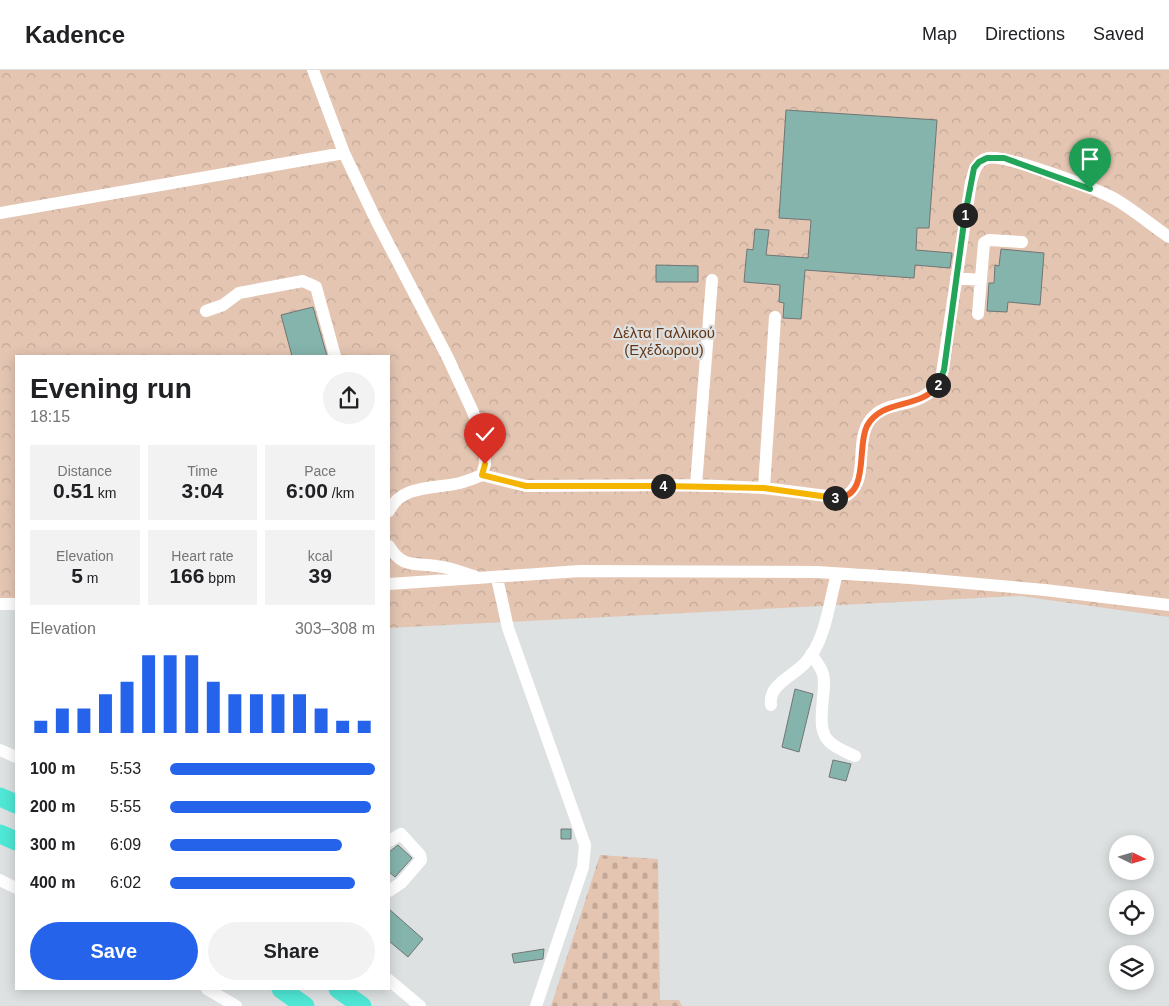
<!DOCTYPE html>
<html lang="en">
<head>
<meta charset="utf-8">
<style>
	body { margin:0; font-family:Arial,sans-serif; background:#f2f2f2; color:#202124; height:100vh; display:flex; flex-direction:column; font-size:19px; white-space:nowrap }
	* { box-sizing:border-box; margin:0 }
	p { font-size:16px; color:#757577 }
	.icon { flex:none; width:28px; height:28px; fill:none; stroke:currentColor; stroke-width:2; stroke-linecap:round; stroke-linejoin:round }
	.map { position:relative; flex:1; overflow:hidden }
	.sheet { position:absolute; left:15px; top:285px; width:375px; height:635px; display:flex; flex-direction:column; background:#fff; border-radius:0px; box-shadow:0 2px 12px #0003 }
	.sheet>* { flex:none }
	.needle { width:32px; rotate:95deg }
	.fabs { position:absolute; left:1109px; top:765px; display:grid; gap:10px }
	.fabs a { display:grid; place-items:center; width:45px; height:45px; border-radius:50%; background:#fff; box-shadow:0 2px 12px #0003; font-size:25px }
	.pin { position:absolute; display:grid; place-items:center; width:42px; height:42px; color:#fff; margin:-51px -21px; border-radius:50% 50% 50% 0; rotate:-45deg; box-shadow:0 0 5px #0007 }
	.pin .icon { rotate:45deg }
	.km { position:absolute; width:25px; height:25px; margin:-12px; border-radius:50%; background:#222; color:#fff; font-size:14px; line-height:25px; text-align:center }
	.round { display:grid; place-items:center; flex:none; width:52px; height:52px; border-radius:26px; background:#f2f2f2 }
	.headline { display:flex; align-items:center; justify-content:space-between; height:85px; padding:0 15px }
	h1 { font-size:28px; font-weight:700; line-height:38px }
	.metrics { display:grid; grid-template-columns:repeat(3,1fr); gap:8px; height:85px; padding:5px 15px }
	.metrics div { display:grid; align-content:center; border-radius:0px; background:#f2f2f2; text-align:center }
	.metrics b { font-size:21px; font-weight:700 }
	.metrics small { font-size:14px; font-weight:400 }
	.metrics p { font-size:14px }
	.chart { height:140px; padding:10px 15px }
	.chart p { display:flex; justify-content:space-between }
	.chart svg { width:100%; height:90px; margin-top:5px; stroke:#2563eb; stroke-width:6 }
	.action { display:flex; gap:10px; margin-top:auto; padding:10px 15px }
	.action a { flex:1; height:58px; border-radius:30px; background:#2563eb; color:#fff; font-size:20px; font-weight:700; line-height:58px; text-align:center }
	.action a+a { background:#f2f2f2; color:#202124 }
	ul { padding:0 15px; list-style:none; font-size:16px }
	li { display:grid; grid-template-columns:80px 60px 1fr; align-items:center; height:38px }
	li i { height:12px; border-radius:6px; background:#2563eb }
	header { display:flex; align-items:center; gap:30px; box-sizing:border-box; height:70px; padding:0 25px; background:#fff; border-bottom:1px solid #e0e0e0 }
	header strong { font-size:24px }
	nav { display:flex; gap:28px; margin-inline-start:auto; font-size:18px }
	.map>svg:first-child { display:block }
</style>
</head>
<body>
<header>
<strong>Kadence</strong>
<nav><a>Map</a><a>Directions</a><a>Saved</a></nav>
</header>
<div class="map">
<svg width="1169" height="936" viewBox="0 0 1169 936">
	<defs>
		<pattern id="cemetery-stones" width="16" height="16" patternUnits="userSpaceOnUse" patternTransform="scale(1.25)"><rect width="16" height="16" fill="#e4c5b2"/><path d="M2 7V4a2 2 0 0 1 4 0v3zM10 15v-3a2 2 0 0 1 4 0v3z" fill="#c3a898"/></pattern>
		<pattern id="park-crowns" width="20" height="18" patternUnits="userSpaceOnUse" patternTransform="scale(1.25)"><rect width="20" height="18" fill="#e4c5b2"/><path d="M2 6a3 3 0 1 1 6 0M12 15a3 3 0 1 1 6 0" fill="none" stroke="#c3a898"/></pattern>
	</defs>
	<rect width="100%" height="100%" fill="#dde1e1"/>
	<path fill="url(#cemetery-stones)" d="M600 785 658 789 660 930H679L682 936H551Z"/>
	<path fill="url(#park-crowns)" d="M0 0H1169V547L1020 526 389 558V286H16V534L0 532Z"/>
	<path fill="#85b4ac" stroke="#717574" d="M786 40 937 50 929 158H917L916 180 952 183 950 198 915 195 914 208 805 200 801 249 783 248 784 233 779 232 780 215 744 212 747 179 753 180 755 159 769 160 766 185 808 188 811 150 779 148Z
		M1001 179 1044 183 1040 235 1008 232 1007 242 987 241 989 213H994L995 195 999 196Z
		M656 195 698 196V212H656Z
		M313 237 327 286H292L281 245Z
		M795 619 813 624 799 682 782 677Z
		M833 690 851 694 846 711 829 707Z
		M561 759H571V769H561Z
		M398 775 412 788 395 807 389 802V782Z
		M389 839 423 869 408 887 389 871Z
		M544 879 543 889 514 893 512 884Z"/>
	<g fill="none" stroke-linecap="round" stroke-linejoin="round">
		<path stroke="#fff" stroke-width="12" d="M313 0 344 83 377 152 448 288 473 342 484 375 485 394 482 405C475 408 467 411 460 413 435 419 402 414 389 441
			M0 143 344 83
			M956 208 980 210
			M206 241 223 235 239 223 303 211 316 217 335 286
			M978 244 984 173 989 170 1022 172
			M482 405 526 416 696 415 764 418 842 428C873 414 852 372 871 349 890 327 919 342 941 310L971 112C974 101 976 91 988 88 1005 84 1097 119 1115 129 1134 140 1151 155 1169 167
			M696 415 712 210
			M764 418 775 247
			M389 476C402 498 413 493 436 496 449 497 461 502 474 506
			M497 508 508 558 585 775 583 797 536 936
			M389 514 580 501 817 502 910 508 1045 520 1169 535
			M0 534H16
			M811 584C815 590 821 597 823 604 825 611 824 619 823 627 820 664 819 671 855 686
			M771 635C768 614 794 606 806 592 826 570 829 532 837 504
			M0 680 16 687
			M389 771 401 764 420 785 421 790 401 813 389 821
			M0 810 16 818
			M389 910 420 936
			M207 919 236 936"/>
		<path stroke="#4fe7d5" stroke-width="19" d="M0 727 16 734
			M0 764 16 771
			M281 919 305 936
			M338 919 362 936"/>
	</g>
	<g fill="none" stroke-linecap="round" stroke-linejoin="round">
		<defs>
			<path id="split-1" d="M965 145 974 98 979 92 987 88H1004L1090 119"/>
			<path id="split-2" d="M938 315 944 300 965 145"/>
			<path id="split-3" d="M835 428C871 428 856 377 867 356 882 328 920 340 938 315"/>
			<path id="split-4" d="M663 416 764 418 835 428"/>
			<path id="split-5" d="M485 394 482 405 526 416H663"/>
		</defs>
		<use href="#split-1" stroke="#fff" stroke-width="10"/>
		<use href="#split-2" stroke="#fff" stroke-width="10"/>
		<use href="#split-3" stroke="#fff" stroke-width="10"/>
		<use href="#split-4" stroke="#fff" stroke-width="10"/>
		<use href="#split-5" stroke="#fff" stroke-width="10"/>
		<use href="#split-1" stroke="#22a559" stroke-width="6"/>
		<use href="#split-2" stroke="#22a559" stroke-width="6"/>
		<use href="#split-3" stroke="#f0652b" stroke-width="6"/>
		<use href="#split-4" stroke="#f5b400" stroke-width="6"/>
		<use href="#split-5" stroke="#f5b400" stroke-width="6"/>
	</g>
	<g text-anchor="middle" stroke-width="4.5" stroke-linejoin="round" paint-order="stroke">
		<g font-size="15" fill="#663716" stroke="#dde1e1">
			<text x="664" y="268">Δέλτα Γαλλικού<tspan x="664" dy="17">(Εχέδωρου)</tspan></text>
		</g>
	</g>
</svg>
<div class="fabs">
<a><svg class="needle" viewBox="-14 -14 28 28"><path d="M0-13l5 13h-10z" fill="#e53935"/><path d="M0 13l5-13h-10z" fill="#757577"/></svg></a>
<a><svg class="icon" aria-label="locate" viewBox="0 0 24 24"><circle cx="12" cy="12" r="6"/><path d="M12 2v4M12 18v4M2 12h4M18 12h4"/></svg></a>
<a><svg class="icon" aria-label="layers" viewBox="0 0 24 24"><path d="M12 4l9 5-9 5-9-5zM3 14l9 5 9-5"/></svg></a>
</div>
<div class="pin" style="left:1090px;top:119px;background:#1e9e55"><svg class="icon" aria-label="arrive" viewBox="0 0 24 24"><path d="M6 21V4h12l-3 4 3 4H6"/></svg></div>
<div class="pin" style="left:485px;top:394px;background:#d93025"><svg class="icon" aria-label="check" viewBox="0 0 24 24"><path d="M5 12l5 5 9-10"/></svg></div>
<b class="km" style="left:965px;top:145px">1</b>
<b class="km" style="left:938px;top:315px">2</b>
<b class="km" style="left:835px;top:428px">3</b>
<b class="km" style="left:663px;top:416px">4</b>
<section class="sheet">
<div class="headline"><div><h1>Evening run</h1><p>18:15</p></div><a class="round"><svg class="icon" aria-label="share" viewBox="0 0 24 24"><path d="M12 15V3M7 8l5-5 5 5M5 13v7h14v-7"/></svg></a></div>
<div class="metrics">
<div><p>Distance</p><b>0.51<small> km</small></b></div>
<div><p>Time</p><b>3:04</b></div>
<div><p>Pace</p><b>6:00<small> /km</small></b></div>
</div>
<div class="metrics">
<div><p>Elevation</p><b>5<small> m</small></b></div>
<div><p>Heart rate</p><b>166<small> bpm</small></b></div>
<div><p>kcal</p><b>39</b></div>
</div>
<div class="chart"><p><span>Elevation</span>303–308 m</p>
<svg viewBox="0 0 160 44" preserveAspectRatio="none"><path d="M5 44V38M15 44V32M25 44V32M35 44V25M45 44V19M55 44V6M65 44V6M75 44V6M85 44V19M95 44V25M105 44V25M115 44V25M125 44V25M135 44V32M145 44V38M155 44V38"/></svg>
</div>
<ul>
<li><b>100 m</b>5:53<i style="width:100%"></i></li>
<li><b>200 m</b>5:55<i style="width:98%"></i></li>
<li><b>300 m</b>6:09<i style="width:84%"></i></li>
<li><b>400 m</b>6:02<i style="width:90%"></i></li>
</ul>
<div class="action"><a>Save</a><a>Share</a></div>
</section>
</div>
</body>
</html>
